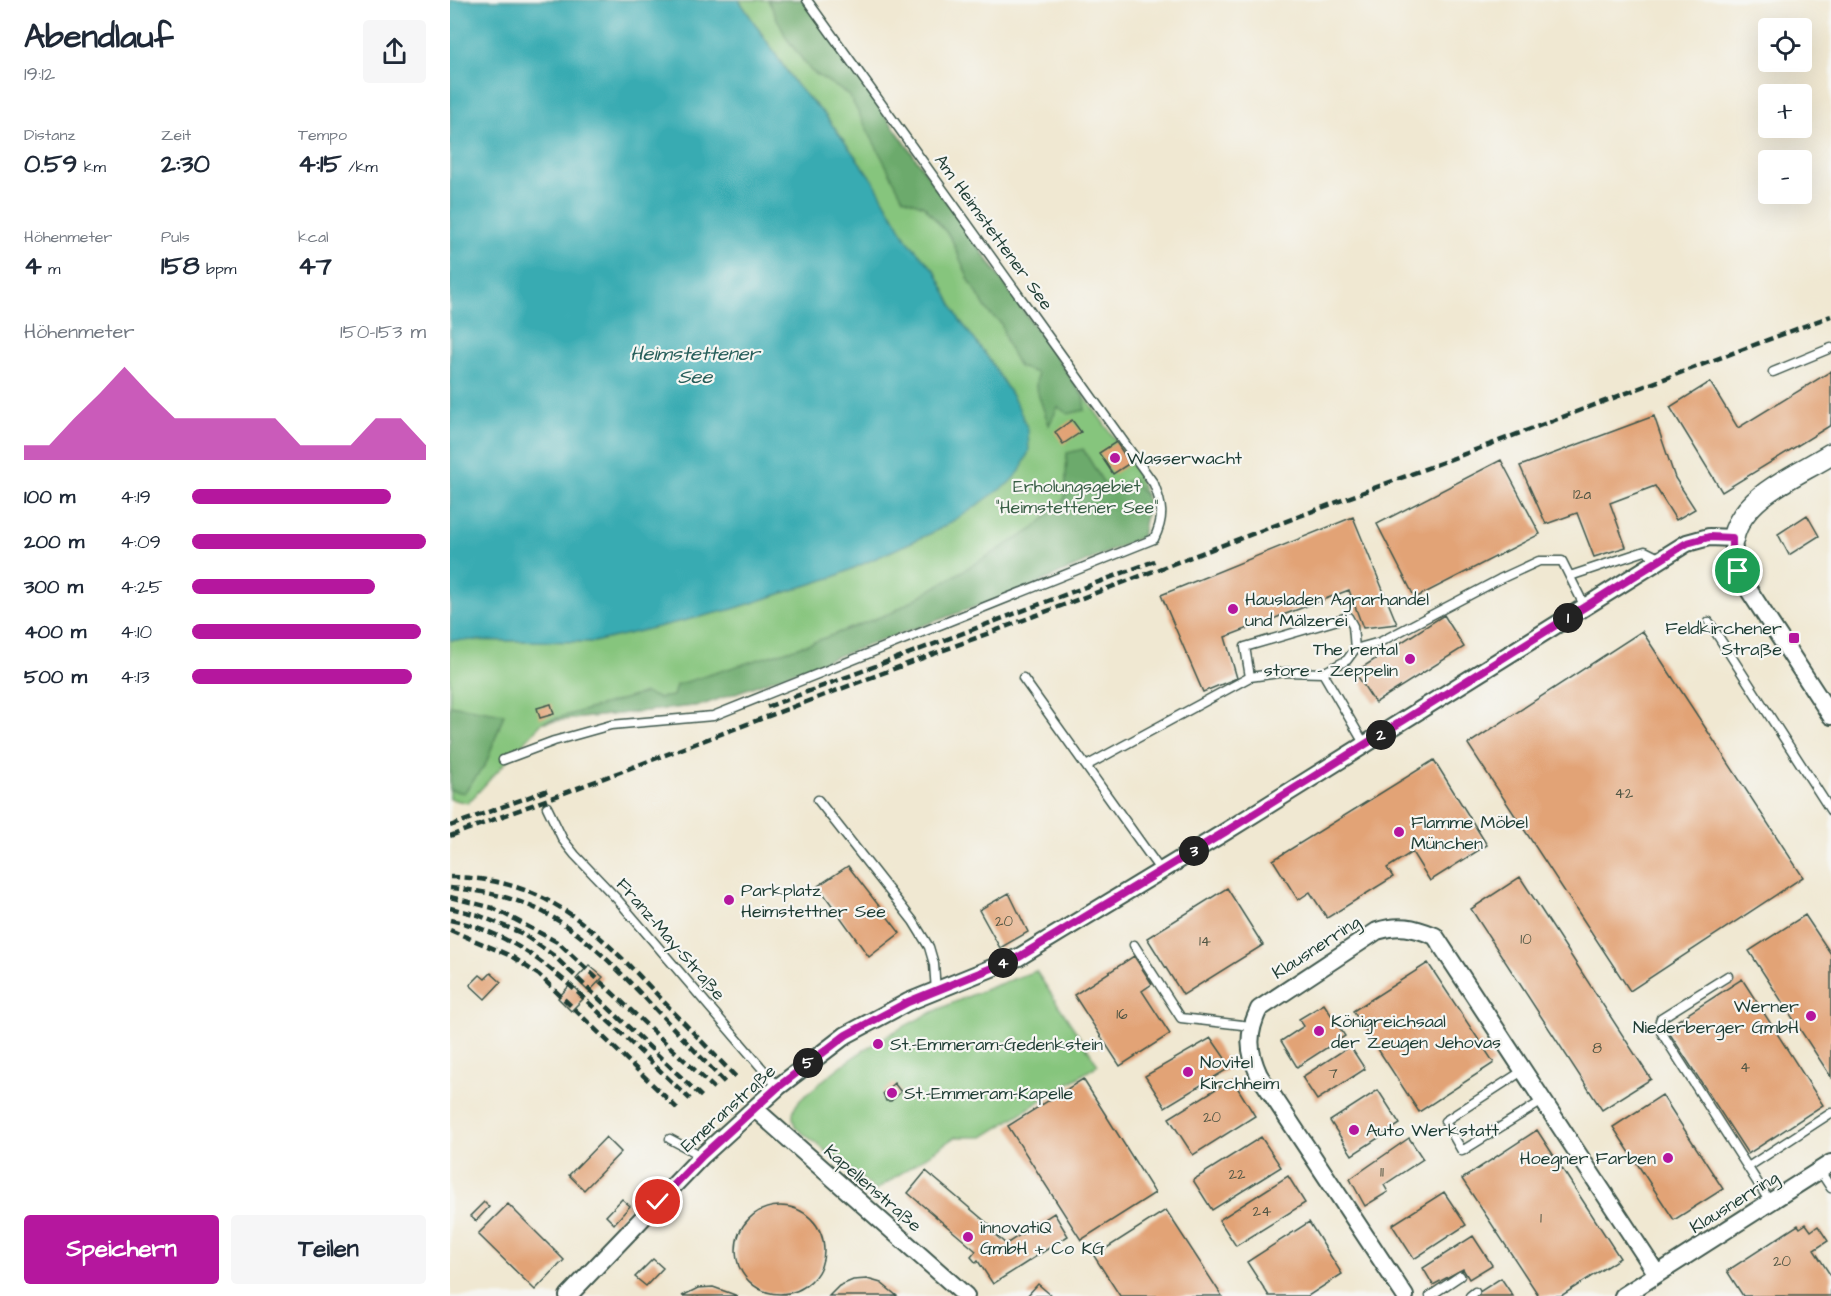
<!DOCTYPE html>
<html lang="de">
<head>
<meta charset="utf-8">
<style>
	body { margin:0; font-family:"Architects Daughter",sans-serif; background:#f6f6f7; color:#1f2937; height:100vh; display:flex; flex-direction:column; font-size:22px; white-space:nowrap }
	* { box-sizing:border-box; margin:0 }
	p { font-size:20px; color:#747a83 }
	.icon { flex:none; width:33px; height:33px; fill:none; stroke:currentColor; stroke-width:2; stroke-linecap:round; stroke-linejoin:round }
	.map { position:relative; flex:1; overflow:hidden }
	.sheet { display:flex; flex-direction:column; background:#fff; width:450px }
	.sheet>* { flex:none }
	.controls { position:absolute; left:1308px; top:18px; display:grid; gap:12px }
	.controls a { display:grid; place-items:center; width:54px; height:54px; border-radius:6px; background:#fff; box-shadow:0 6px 24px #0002; font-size:30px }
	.pin { position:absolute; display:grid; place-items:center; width:51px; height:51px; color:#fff; margin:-26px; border:3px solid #fff; border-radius:50%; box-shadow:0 2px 6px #0007 }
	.km { position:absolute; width:30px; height:30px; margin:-15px; border-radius:50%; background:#222; color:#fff; font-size:16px; line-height:30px; text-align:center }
	.round { display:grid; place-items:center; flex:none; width:63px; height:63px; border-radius:6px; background:#f6f6f7 }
	.headline { display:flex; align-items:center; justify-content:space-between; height:102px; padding:0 24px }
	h1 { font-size:33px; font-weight:700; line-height:45px }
	.figures { display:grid; grid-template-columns:repeat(3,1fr); gap:9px; height:102px; padding:6px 24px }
	.figures div { display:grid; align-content:center }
	.figures b { font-size:26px; font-weight:700 }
	.figures small { font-size:16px; font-weight:400 }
	.figures p { font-size:16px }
	.chart { height:168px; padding:12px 24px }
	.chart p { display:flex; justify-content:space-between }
	.chart svg { width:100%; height:108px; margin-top:6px; fill:#b5179e; opacity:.7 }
	.action { display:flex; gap:12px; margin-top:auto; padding:12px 24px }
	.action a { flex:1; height:69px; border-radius:6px; background:#b5179e; color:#fff; font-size:24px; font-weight:700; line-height:69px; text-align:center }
	.action a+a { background:#f6f6f7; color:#1f2937 }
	ul { padding:0 24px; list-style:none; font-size:20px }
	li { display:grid; grid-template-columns:96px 72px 1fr; align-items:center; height:45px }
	li i { height:15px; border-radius:8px; background:#b5179e }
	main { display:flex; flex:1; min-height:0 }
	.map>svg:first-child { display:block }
</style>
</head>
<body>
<main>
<section class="sheet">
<div class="headline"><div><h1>Abendlauf</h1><p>19:12</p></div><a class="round"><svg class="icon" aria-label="share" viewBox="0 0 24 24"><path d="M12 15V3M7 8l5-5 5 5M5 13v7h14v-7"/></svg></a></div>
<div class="figures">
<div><p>Distanz</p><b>0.59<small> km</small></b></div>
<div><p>Zeit</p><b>2:30</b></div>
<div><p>Tempo</p><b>4:15<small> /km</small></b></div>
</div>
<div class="figures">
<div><p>Höhenmeter</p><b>4<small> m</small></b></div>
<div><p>Puls</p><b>158<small> bpm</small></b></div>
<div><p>kcal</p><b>47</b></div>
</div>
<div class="chart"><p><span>Höhenmeter</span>150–153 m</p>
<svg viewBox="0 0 160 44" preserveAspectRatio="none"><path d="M0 44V38L10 38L20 27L30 17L40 6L50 17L60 27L70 27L80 27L90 27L100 27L110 38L120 38L130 38L140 27L150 27L160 38V44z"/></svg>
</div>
<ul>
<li><b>100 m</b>4:19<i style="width:85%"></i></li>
<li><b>200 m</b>4:09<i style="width:100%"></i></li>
<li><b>300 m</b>4:25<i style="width:78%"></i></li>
<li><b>400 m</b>4:10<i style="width:98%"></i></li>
<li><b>500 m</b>4:13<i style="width:94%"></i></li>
</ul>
<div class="action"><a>Speichern</a><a>Teilen</a></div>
</section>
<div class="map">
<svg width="1381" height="1296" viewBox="0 0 1381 1296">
	<rect width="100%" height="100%" fill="#f6f6f2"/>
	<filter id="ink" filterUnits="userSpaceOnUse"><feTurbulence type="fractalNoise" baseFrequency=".0167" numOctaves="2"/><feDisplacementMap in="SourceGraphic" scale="12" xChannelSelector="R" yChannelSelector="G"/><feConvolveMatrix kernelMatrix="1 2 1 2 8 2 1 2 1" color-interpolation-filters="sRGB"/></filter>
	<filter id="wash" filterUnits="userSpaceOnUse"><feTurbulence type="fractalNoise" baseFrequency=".008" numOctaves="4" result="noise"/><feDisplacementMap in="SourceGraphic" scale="24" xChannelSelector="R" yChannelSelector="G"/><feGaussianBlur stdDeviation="1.35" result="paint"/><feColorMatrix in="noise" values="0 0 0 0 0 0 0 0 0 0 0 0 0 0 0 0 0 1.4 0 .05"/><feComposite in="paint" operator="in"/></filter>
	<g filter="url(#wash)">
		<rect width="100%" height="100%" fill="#f0e8d2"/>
		<path fill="#86c57d" stroke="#528158" stroke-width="1.5" d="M289 0H354L682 463 698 501 692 537 252 705 93 722 18 803 0 799V640L144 642 283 609 386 576 486 531 559 483 567 404 539 359 509 319 485 271 457 240 424 182 375 115 346 85Z
			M586 971 648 1065 533 1137H505L426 1190 345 1127C345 1123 342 1117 343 1114 344 1103 356 1095 363 1089 425 1033 507 998 586 971Z"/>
		<path fill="#6caa6c" stroke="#467450" stroke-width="1.5" d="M318 0H354L633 396 635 410 618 414 608 407 599 425 586 388 587 373 569 367 557 344 551 323 539 313 519 280 501 238 474 206 453 198 399 95 361 71 337 39Z
			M633 449 656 487 667 486 683 479 698 501 692 537 575 589 252 705 93 722 195 693 208 698 223 696 226 685 361 643 443 612 582 530 605 509 615 498 617 453Z
			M0 705 54 714 36 764 14 793 0 790Z"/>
		<path fill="#39abb2" stroke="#2c7473" stroke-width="1.5" d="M0 0H289L346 85 375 115 424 182 457 240 485 271 509 319 539 359 567 404 578 430 579 451 570 471 559 483 519 511 486 531 386 576 283 609 144 642 0 640Z"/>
		<g id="blocks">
			<path fill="#e2a376" d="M1381 371V425L1272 492 1220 407 1260 382 1288 428Z
				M1204 416 1225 478 1245 509 1226 520 1205 486 1160 503 1176 547 1144 557 1127 513 1096 524 1070 466Z
				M622 420 631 432 613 444 605 432Z
				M666 442 680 463 663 474 649 453Z
				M1051 460 1090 534 965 598 927 524Z
				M1357 515 1369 536 1339 555 1328 534Z
				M903 517 947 624 913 628 899 590 775 637 787 678 753 692 711 595Z
				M994 615 1014 647 925 703 905 672Z
				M1192 631 1353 877 1180 991 1018 744Z
				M101 704 104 714 90 718 87 708Z
				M984 760 1037 845 980 881 962 852 937 868 943 877 877 918 860 892 848 900 823 860Z
				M398 866 450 933 419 957 368 886Z
				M1070 877 1201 1079 1152 1110 1021 909Z
				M777 888 813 945 733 995 697 938Z
				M559 893 578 932 550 948 529 910Z
				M1355 915 1381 954V1077L1299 951Z
				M684 956 702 984 692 991 720 1034 670 1066 624 995Z
				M978 963 1044 1063 969 1112 903 1011Z
				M139 965 153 977 139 992 126 979Z
				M41 973 51 982 35 999 20 985 30 975 35 979Z
				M1292 979 1373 1105 1298 1154 1216 1028Z
				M121 984 135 997 121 1011 108 998Z
				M874 1004 895 1036 847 1067 831 1041 854 1026 849 1019Z
				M761 1038 781 1067 715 1107 695 1076Z
				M900 1046 915 1069 867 1100 852 1077Z
				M633 1079 705 1193 631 1240 558 1126Z
				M782 1079 805 1116 743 1155 719 1118Z
				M444 1083 451 1092 441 1101H436L433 1093Z
				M928 1090 950 1124 902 1155 880 1121Z
				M1212 1095 1273 1189 1224 1220 1163 1127Z
				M1087 1130 1170 1258 1111 1296H1089L1012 1179Z
				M156 1137 171 1152 134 1190 119 1175Z
				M811 1137 831 1167 762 1210 743 1180Z
				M959 1138 973 1159 934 1185 938 1192 915 1206 900 1179Z
				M476 1171 544 1229 542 1232 556 1244 604 1213 618 1236 543 1284 528 1261 526 1263 521 1257 526 1251 458 1193Z
				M838 1176 855 1203 786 1246 769 1220Z
				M994 1192 1016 1225 964 1259 942 1225Z
				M172 1199 180 1206 164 1224 156 1216Z
				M34 1202 39 1207 26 1221 20 1216Z
				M58 1204 114 1260 85 1290 28 1234Z
				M286 1250a44 44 0 1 1 88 0a44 44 0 1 1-88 0Z
				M716 1210 772 1296H670L644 1256Z
				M859 1222 892 1274 858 1296H819L797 1262Z
				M1356 1224 1361 1231 1368 1226 1378 1241 1364 1250 1381 1276V1296H1293L1277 1271 1348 1225 1350 1228Z
				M1023 1236 1042 1265 1019 1279 1013 1269 983 1285 973 1268Z
				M203 1259 213 1268 196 1286 185 1277Z
				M1051 1278 1063 1296H1023Z
				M417 1279 431 1283 447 1296H379L389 1286 403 1280Z
				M588 1284 602 1296H577Z
				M263 1287 288 1296H232L248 1288Z"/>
		</g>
	</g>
	<g filter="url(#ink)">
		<use href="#blocks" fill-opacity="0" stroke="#3e574c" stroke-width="1.5"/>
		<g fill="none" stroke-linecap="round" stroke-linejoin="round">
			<defs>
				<path id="service" d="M1323 372 1381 348
					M1120 576 1195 551 1211 559
					M1259 622 1381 811
					M905 649 930 642 1050 579 1089 561H1112L1135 607
					M873 673 897 660 905 649 903 626 898 617 795 647 800 677 836 672 873 673 915 745
					M573 678 711 871
					M53 760 104 741 161 725 263 716 704 539C715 517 712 505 704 484L357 0
					M636 766 800 677
					M368 800 463 921 479 947 484 964 486 991
					M97 807 113 840 125 855 167 899 328 1087
					M684 945 731 1018 801 1026
					M1278 976 1211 1018 1208 1027 1320 1202
					M1074 1070 995 1121 1012 1151 1094 1100
					M220 1139 252 1156
					M1298 1167 1381 1113
					M1370 1171 1381 1188
					M980 1296 1010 1276
					M1020 1296 1025 1292"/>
				<path id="minor" d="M305 1109 516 1296
					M118 1296 252 1156 328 1087 396 1035 458 1002 569 957 775 832 1237 543 1259 537 1283 538 1285 562 1300 592 1381 716
					M955 1296 809 1075C798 1051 797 1034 809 1009L927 931C949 924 963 927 985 936L1207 1274
					M1173 1296 1381 1163"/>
				<path id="tertiary" d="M1283 538C1293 495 1346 476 1381 454"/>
			</defs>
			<use href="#service" stroke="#3e574c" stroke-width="11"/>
			<use href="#minor" stroke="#3e574c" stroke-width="20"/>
			<use href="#tertiary" stroke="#3e574c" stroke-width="24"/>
			<use href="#service" stroke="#fff" stroke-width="8"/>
			<use href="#minor" stroke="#fff" stroke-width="16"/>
			<use href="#tertiary" stroke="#fff" stroke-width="21"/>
			<path stroke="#1f3d34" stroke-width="4.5" stroke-dasharray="9 4.5" stroke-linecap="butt" d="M317 707 707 560
				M0 826 98 790
				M0 836 1381 316
				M0 877C93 878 141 925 201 988 229 1018 257 1047 286 1077
				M0 888C93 895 133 933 195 998 222 1027 250 1056 277 1085
				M0 897 43 908 109 943 264 1088
				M0 908 28 915 71 933 103 955 254 1099
				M0 920C66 933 110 975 157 1020 185 1046 212 1073 240 1099
				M0 930 61 956 89 975 229 1110"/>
		</g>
	</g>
	<g fill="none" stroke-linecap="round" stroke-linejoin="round" filter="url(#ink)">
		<defs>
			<path id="route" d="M208 1202 252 1156 328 1087 396 1035 458 1002 569 957 775 832 1237 543 1259 537 1282 538V553L1288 571"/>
		</defs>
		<use href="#route" stroke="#fff" stroke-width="12"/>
		<use href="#route" stroke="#b5179e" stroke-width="8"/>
	</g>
	<g fill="#b5179e" stroke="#f6f6f2" stroke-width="2">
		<circle cx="665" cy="458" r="6"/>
		<circle cx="783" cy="609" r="6"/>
		<rect x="1338" y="632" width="12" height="12" rx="3"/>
		<circle cx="960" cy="659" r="6"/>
		<circle cx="949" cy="832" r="6"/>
		<circle cx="279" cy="900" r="6"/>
		<circle cx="1361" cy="1016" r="6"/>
		<circle cx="869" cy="1031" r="6"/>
		<circle cx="428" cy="1044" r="6"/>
		<circle cx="738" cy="1072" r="6"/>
		<circle cx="442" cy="1093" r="6"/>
		<circle cx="904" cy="1130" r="6"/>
		<circle cx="1218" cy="1158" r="6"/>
		<circle cx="518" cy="1237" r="6"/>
	</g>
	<g text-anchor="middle" stroke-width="4.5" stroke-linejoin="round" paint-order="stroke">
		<g font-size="15" fill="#505644">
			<text x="1132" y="499">12a</text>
			<text x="1174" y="798">42</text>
			<text x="554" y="926">20</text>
			<text x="1076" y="944">10</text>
			<text x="755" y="946">14</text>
			<text x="672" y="1019">16</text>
			<text x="1147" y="1053">8</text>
			<text x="1295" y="1072">4</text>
			<text x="883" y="1078">7</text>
			<text x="762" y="1122">20</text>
			<text x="932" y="1177">11</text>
			<text x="787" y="1179">22</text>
			<text x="812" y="1216">24</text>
			<text x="1091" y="1223">1</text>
			<text x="1332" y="1266">20</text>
		</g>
		<g font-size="18" fill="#1f3d34" stroke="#f6f6f2">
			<text transform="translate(544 232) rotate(54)" y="6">Am Heimstettener See</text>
			<text transform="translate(221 939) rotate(49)" y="6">Franz-May-Straße</text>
			<text transform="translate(866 947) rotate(-33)" y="6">Klausnerring</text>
			<text transform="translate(278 1108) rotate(-42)" y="6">Emeranstraße</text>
			<text transform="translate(423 1188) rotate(41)" y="6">Kapellenstraße</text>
			<text transform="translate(1284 1202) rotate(-32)" y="6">Klausnerring</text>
		</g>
		<g font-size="18" fill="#1f3d34" stroke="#f6f6f2" text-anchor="start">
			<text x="677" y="464">Wasserwacht</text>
			<text x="795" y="605">Hausladen Agrarhandel<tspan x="795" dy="21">und Mälzerei</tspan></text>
			<text x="1332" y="634" text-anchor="end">Feldkirchener<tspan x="1332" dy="21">Straße</tspan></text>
			<text x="948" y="655" text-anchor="end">The rental<tspan x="948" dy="21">store - Zeppelin</tspan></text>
			<text x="961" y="828">Flamme Möbel<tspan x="961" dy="21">München</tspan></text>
			<text x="291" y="896">Parkplatz<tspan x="291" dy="21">Heimstettner See</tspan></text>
			<text x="1349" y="1012" text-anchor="end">Werner<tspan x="1349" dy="21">Niederberger GmbH</tspan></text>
			<text x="881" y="1027">Königreichsaal<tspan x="881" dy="21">der Zeugen Jehovas</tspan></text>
			<text x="440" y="1050">St.-Emmeram-Gedenkstein</text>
			<text x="750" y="1068">Novitel<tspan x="750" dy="21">Kirchheim</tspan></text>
			<text x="454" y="1099">St.-Emmeram-Kapelle</text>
			<text x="916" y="1136">Auto Werkstatt</text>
			<text x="1206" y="1164" text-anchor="end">Hoegner Farben</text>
			<text x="530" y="1233">innovatiQ<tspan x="530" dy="21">GmbH + Co KG</tspan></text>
		</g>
		<g font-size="18" fill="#395f46" stroke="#f6f6f2">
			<text x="627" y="492">Erholungsgebiet<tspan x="627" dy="21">"Heimstettener See"</tspan></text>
		</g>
		<g font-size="20" font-style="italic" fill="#275e5a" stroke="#f6f6f2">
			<text x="245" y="360">Heimstettener<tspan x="245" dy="23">See</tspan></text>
		</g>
	</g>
</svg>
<div class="controls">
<a><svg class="icon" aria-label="locate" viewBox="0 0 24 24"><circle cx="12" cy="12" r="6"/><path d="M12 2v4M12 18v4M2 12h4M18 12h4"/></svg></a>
<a>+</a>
<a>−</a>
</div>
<div class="pin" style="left:1288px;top:571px;background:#1e9e55"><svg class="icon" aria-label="arrive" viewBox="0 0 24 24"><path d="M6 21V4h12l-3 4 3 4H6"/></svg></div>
<div class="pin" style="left:208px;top:1202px;background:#d93025"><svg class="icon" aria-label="check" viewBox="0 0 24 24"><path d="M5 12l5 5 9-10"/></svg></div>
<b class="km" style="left:1118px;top:618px">1</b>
<b class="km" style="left:931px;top:735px">2</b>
<b class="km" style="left:744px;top:851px">3</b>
<b class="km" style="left:553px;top:963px">4</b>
<b class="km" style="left:358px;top:1063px">5</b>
</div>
</main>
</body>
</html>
